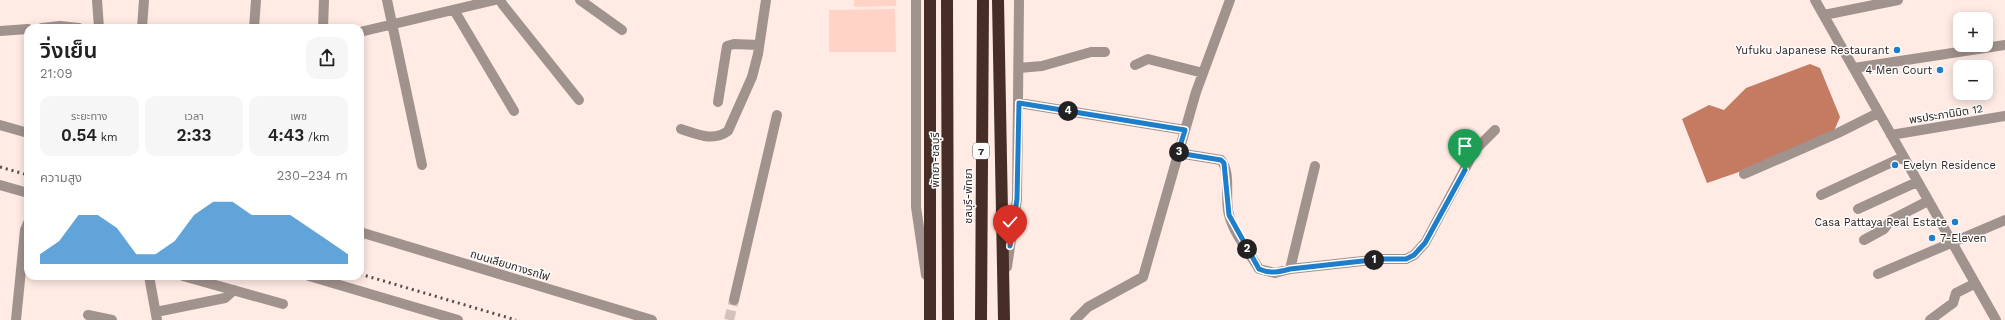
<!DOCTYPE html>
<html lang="th">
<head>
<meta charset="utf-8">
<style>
	body { margin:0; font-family:"Work Sans","Noto Sans Thai",sans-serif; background:#f6f6f6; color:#222; height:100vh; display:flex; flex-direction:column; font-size:15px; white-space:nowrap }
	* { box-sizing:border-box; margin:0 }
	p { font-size:13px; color:#767676 }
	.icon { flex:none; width:22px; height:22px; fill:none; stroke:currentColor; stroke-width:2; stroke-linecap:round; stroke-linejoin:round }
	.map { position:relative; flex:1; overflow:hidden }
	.sheet { position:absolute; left:24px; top:24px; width:340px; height:256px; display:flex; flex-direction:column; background:#fff; border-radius:12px; box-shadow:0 2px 10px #0003 }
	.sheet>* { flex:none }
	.fabs { position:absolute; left:1953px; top:12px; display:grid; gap:8px }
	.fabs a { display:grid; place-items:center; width:40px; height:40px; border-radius:8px; background:#fff; box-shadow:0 2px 10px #0003; font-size:20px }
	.pin { position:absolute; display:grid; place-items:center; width:34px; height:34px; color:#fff; margin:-41px -17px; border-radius:50% 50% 50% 0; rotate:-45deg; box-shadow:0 0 4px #0007 }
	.pin .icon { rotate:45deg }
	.km { position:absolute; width:20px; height:20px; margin:-10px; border-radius:50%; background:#222; color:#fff; font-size:11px; line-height:20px; text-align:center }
	.round { display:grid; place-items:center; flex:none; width:42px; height:42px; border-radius:12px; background:#f6f6f6 }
	.head { display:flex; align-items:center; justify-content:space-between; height:68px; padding:0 16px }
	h1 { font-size:22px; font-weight:600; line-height:30px }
	.metrics { display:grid; grid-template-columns:repeat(3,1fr); gap:6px; height:68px; padding:4px 16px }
	.metrics div { display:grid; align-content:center; border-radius:10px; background:#f6f6f6; text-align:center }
	.metrics b { font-size:17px; font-weight:600 }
	.metrics small { font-size:11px; font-weight:400 }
	.metrics p { font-size:11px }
	.chart { height:112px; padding:8px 16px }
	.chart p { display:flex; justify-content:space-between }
	.chart svg { width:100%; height:72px; margin-top:4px; fill:#1f7eca; opacity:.7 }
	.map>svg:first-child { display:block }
</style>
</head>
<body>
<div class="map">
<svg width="2005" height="320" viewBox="0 0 2005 320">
	<rect width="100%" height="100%" fill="#ffeae4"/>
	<path fill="#ffd4c6" d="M854 0H896V6L854 7Z
		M895 9 896 52H829V10Z"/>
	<path fill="#c57a62" d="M1810 64 1820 68 1840 117 1834 131 1768 162 1707 183 1682 119 1709 105 1724 110 1746 88Z"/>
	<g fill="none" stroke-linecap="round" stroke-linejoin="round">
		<path stroke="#d6c2bd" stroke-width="10" stroke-dasharray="10 5" stroke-linecap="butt" d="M729 320 734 300"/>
		<path stroke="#a0928d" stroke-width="10" d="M97 0 99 28
			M387 0 422 165
			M500 0 503 5 579 100
			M580 0 622 30
			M916 0V207L926 275
			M1815 0 1996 320
			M454 10 514 111
			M1824 15 1898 0
			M42 28 60 26 79 28
			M142 28 144 0
			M254 28 256 0
			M323 28 324 0
			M0 31 28 29
			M360 32 495 0
			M1135 65 1148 59 1203 73
			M1019 68 1042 66 1091 52H1105
			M1854 68 2005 45
			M718 102 727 46 734 44 759 45
			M1019 103 1185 130
			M0 125 28 133
			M681 129C697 134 713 142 728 131L752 77 758 54 766 0
			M1891 135 2005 116
			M1178 153 1221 160C1232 174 1224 198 1229 215 1234 234 1249 252 1259 269L1275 273 1290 269 1381 259H1406L1414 255 1425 243 1475 150 1495 130
			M1744 174 1838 133 1878 113
			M0 185 28 193
			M1821 195 1903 157
			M1858 209 1917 182
			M360 232 652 320
			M1864 240 1884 229 1891 220 1928 201
			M1007 267 1017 199 1019 0
			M1290 269 1315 166
			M1878 274 2005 220
			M149 276 157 320
			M183 276 283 304
			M309 276 458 320
			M734 300 777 115
			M156 312 225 298 234 290
			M88 315 112 320
			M16 320 25 230 28 223
			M1075 320 1088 307 1143 277 1196 92 1230 0
			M1930 320 1953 303 1956 293 1974 284"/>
		<path stroke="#462d25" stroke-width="12" d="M930 0V320
			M947 0 948 320
			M998 0 1004 320
			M981 320 983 0"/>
		<path stroke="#584b46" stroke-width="3" stroke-dasharray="2 4" stroke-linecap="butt" d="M0 167 28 175
			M360 274 516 320"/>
	</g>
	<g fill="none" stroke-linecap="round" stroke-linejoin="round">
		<defs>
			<path id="route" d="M1010 246 1017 199 1019 103 1185 130 1178 153 1221 160 1224 163 1229 215 1259 269C1270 274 1279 272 1290 269L1381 259H1406L1414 255 1425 243 1465 170"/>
		</defs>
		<use href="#route" stroke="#fff" stroke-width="8"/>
		<use href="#route" stroke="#1f7eca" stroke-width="5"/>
	</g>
	<g fill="#1f7eca" stroke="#fdfdfd" stroke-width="1.5">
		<circle cx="1897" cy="50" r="4"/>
		<circle cx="1940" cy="70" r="4"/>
		<circle cx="1895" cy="165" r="4"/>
		<circle cx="1955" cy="222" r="4"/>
		<circle cx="1932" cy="238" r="4"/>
	</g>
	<g text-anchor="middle" stroke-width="3" stroke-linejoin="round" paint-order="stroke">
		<rect fill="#fdfdfd" stroke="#6e6562" stroke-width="1" x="973" y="143" width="16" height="16" rx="3"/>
		<g font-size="10" font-weight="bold" fill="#302420">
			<text x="981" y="155">7</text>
		</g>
		<g font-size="11" fill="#302420" stroke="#fdfdfd" text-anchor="end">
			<text x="1889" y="54">Yufuku Japanese Restaurant</text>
			<text x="1932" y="74">4 Men Court</text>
			<text x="1903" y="169" text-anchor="start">Evelyn Residence</text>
			<text x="1947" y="226">Casa Pattaya Real Estate</text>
			<text x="1940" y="242" text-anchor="start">7-Eleven</text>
		</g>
		<g font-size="11" fill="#302420" stroke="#fdfdfd">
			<text transform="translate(1946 114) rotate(-9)" y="4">พรประภานิมิต 12</text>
			<text transform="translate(935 160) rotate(-90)" y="4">พัทยา-ชลบุรี</text>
			<text transform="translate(968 196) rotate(-90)" y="4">ชลบุรี-พัทยา</text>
			<text transform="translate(510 265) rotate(17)" y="4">ถนนเลียบทางรถไฟ</text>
		</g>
	</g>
</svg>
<div class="fabs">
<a>+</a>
<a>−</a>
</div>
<div class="pin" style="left:1465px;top:170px;background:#1e9e55"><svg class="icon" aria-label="arrive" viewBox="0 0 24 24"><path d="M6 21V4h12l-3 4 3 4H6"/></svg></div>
<div class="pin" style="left:1010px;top:246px;background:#d93025"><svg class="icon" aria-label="check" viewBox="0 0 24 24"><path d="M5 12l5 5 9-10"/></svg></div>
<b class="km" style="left:1374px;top:260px">1</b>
<b class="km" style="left:1247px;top:249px">2</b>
<b class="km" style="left:1179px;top:152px">3</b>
<b class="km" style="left:1068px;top:111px">4</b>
<section class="sheet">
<div class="head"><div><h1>วิ่งเย็น</h1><p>21:09</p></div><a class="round"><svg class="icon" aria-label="share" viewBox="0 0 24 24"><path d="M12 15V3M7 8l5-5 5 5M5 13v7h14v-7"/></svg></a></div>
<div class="metrics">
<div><p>ระยะทาง</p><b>0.54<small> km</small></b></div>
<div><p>เวลา</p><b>2:33</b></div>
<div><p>เพซ</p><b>4:43<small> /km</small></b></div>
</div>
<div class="chart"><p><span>ความสูง</span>230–234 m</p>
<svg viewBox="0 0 160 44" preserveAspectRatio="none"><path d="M0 44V38L10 30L20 14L30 14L40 22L50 38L60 38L70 30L80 14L90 6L100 6L110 14L120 14L130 14L140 22L150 30L160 38V44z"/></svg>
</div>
</section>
</div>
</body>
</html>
